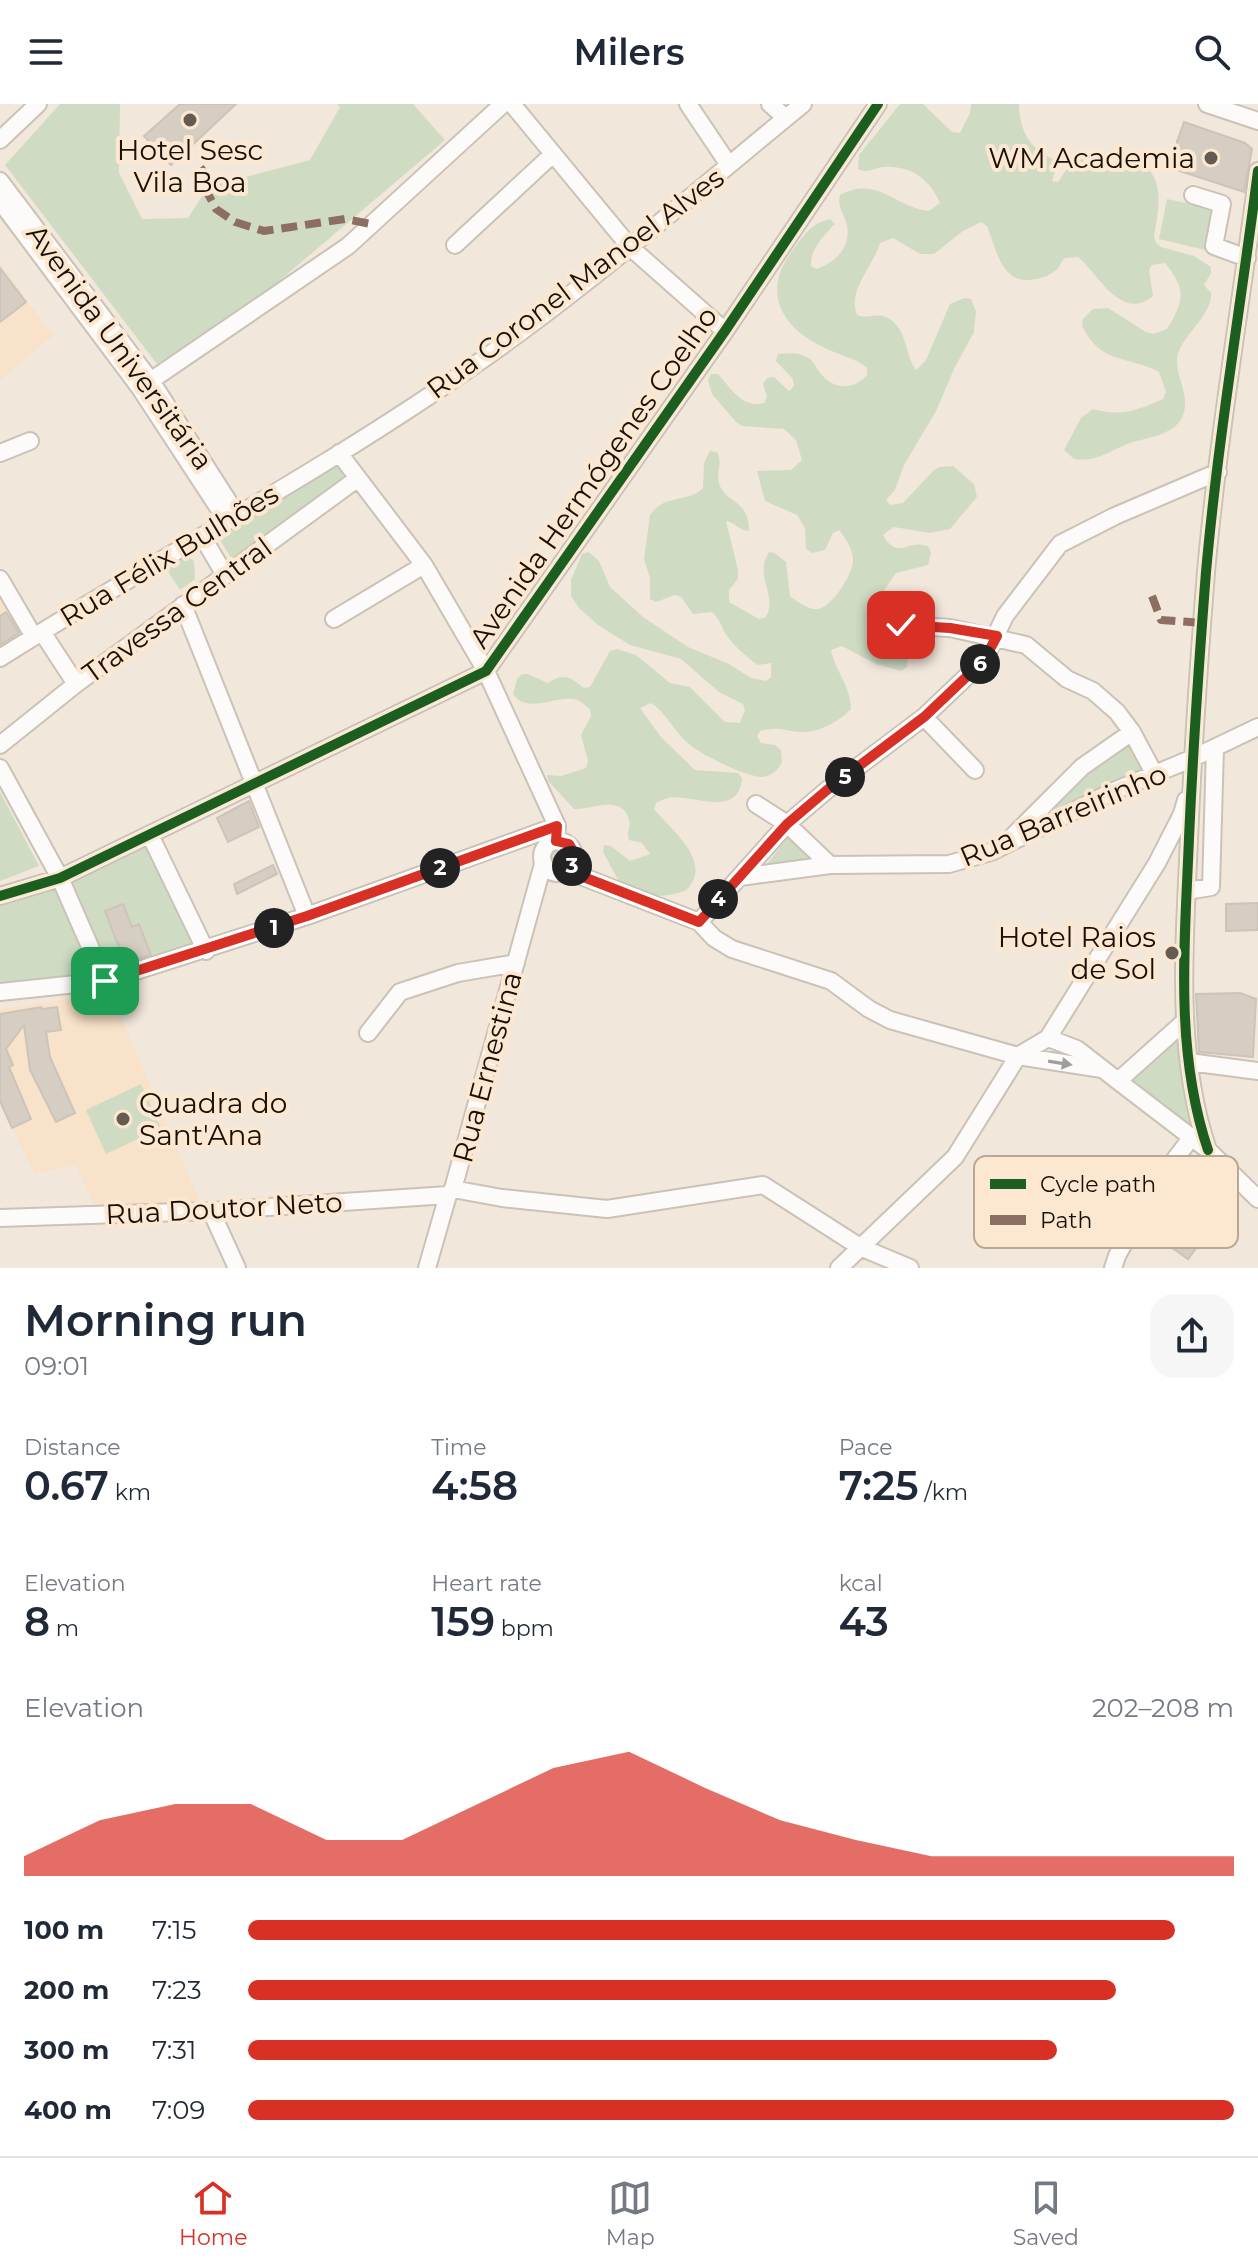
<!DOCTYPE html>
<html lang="en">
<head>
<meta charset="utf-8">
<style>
	body { margin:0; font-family:Montserrat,sans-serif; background:#f6f6f7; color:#1f2937; height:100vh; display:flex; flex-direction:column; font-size:30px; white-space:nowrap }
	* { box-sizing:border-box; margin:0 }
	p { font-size:26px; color:#747a83 }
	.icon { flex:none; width:44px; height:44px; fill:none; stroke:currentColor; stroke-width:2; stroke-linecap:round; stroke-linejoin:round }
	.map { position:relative; height:1164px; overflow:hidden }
	.sheet { display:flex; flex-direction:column; background:#fff; flex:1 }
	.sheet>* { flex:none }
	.pin { position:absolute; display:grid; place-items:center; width:68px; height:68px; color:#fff; margin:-34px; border-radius:16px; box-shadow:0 4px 12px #0006 }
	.km { position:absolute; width:40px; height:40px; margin:-20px; border-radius:50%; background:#222; color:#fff; font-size:22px; line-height:40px; text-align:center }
	.round { display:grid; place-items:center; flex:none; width:84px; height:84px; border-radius:24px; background:#f6f6f7 }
	.headline { display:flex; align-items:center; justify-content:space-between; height:136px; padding:0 24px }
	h1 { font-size:44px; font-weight:600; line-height:60px }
	.figures { display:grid; grid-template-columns:repeat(3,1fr); gap:12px; height:136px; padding:8px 24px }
	.figures div { display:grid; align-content:center }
	.figures b { font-size:40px; font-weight:600 }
	.figures small { font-size:22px; font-weight:400 }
	.figures p { font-size:22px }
	.chart { height:224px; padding:16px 24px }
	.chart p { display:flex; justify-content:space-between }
	.chart svg { width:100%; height:144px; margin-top:8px; fill:#d93025; opacity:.7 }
	ul { padding:0 24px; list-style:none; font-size:26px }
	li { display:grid; grid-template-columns:128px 96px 1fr; align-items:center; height:60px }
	li i { height:20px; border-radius:10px; background:#d93025 }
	header { display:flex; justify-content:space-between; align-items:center; height:104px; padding:0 24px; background:#fff; font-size:36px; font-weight:600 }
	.dock { display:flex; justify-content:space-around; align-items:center; height:112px; border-top:2px solid #e0e1e3; background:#fff; font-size:22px; color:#747a83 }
	.dock a { display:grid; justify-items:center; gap:4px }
	.dock .current { color:#d93025 }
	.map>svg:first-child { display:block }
</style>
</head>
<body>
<header><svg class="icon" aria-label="menu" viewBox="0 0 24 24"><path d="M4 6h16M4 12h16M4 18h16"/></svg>Milers<svg class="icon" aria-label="search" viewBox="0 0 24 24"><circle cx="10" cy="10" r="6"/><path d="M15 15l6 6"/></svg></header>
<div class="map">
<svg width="1258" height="1164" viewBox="0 0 1258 1164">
	<rect width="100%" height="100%" fill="#f2e7db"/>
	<path fill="#f8e2c9" d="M0 160 53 231 0 276Z
		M0 488 29 534 0 552Z
		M111 889 201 1101 96 1105 76 1061 35 1070 0 999V905Z"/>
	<path fill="#cfdcc3" d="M60 0H120L119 69 142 115 188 114 208 83 310 56 340 3 337 0H413L445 36 258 195 157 260 5 61Z
		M900 0H923L952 28 960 29 970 9 971 0H1019C1019 28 1032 48 1058 57L1052 77 1058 78 1073 56 1079 53 1092 54 1118 63 1146 62C1165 82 1158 107 1154 132L1156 139 1161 143 1194 152 1211 163V169L1204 181 1211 189C1213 208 1187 228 1179 247 1171 266 1190 288 1184 308 1178 332 1146 333 1127 340 1110 347 1094 359 1074 355L1064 346 1081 314 1093 305C1121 313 1138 306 1163 295L1166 288 1159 268C1127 251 1101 261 1082 222L1083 215 1093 205 1108 204 1146 228 1153 230 1167 225C1184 196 1187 186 1165 159L1152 161 1149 166 1153 192C1121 219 1098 169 1078 153L1065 154C1062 156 1061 160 1058 164 1053 170 1043 174 1036 175 1001 183 997 146 987 122L981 118 963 127 934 150H920L893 134 880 139C873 163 847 186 857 211 866 215 874 210 883 212 908 220 904 250 916 266L926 256 950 200 964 194 971 195 976 207 974 228 954 265 936 307 904 361 895 386 886 396 890 401 903 399 934 366 940 363 953 362 974 380 977 393 950 425 929 429 894 423 883 431C898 458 909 433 929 443L931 449 928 461 896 469 874 501C883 525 912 534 907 563L901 567 876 560 842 542 831 546C836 569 850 580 851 605 841 616 820 628 805 628 787 629 782 621 760 627L757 632 761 639 775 641 781 646 782 658C778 666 773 671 763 673 748 674 700 650 689 640 674 628 666 608 651 599L640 604 661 633 695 666 738 669 742 674C739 716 690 689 668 694 664 695 660 697 656 699L654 705C670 725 716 759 685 787 663 794 644 794 623 785L603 748 604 741 611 742 630 757 650 750 642 739 629 736C626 728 631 724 629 716 623 689 590 706 574 705L548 677 547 671 561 672 586 664 588 657 581 631 591 612 590 605C584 601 579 595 572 595 553 593 527 610 513 590L517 575 522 570H528L548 579C564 569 569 572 584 584L590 583 610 547 617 545 636 551 670 579 690 583 725 618 740 619 745 606 743 600 719 588 681 555 630 541 598 521 580 505 571 492V476L582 450 589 448 599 457 610 483 643 513 688 543 729 560 751 574 766 577 771 573V559L758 561C747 553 735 543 727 532 721 523 720 515 712 508L693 510 681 493 675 491 656 498 650 495V474L644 455 650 411C665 389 687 400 703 384L704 359 710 347 717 348C723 358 716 368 719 379 725 400 749 394 749 427 739 427 735 418 726 417L738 466V475L729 486V498L759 515 766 513C776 495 761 479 764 461 764 456 767 453 769 448L775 449 786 458 790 492C796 497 810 507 818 505 832 503 854 469 853 455 852 443 846 435 839 426L833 429 825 446 812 449 806 445 805 424 797 411 765 397 757 367 791 366 802 356 796 336 784 325 742 322 736 318 712 290 708 276 711 270H718C731 284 742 305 764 299L767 293 763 280 767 274 774 273 789 287 794 282 793 275 776 257 778 250C788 249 801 248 810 255 815 259 817 266 822 271 835 286 854 286 867 271V264C855 253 837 251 823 243 783 224 762 190 790 150 802 134 810 119 830 115L835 120C824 131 810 145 811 162L817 165C836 158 851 143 847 121 844 110 837 103 840 91 878 71 894 103 929 107L940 99C930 75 910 61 883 63 873 64 867 70 858 65L859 51Z
		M1167 95 1214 105 1205 146 1159 135Z
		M339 356 350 373 233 457 217 431Z
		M183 449 194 457 195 475 180 486 163 460Z
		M1132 633 1147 666 1022 726 1082 670Z
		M0 688 39 762 0 777Z
		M789 732 818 759 762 766Z
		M148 739 198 844 108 872 66 779Z
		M548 755a9 9 0 1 1 18 0a9 9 0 1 1-18 0Z
		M58 782 94 868 0 880V802Z
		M1181 931 1192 1023 1189 1027 1129 977Z
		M141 980 161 1024 106 1050 86 1006Z"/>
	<path fill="#d7cec3" stroke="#cdc4b9" stroke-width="2" d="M180 0H236L171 61 144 32Z
		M1184 18 1245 39 1252 45 1244 88 1168 63Z
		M0 164 26 198 0 218Z
		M6 508 19 529 0 541V512Z
		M249 697 259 723 228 738 217 714Z
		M273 761 277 770 237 790 234 780Z
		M1258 799V826L1226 827V800Z
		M123 800 132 823 139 820 151 851 125 859 105 807Z
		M1240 889 1256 895 1253 953 1199 948 1196 890Z
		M41 903 42 905 57 903 61 926 46 928 50 953 75 1009 56 1018 30 966 24 921 6 945 13 961 9 963 31 1015 12 1024 0 997V910Z
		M1217 1082 1233 1094 1188 1155 1171 1143Z"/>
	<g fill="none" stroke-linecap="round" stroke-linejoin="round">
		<defs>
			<path id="minor" d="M512 0 630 143 725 227
				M688 0 729 61
				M770 0 786 14
				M1207 0 1258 17
				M0 36 38 0
				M0 77 151 277 237 411
				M1193 91 1222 100 1214 142 1247 154
				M0 97 140 284 227 417
				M455 141 553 50
				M140 284 348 142 503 0
				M0 349 30 337
				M339 349 424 461 486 567 557 722 556 737
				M202 432 225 471
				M0 475 34 533
				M183 501 307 812
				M334 515 424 461
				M901 521 950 524 1026 541 1067 575 1093 587 1117 608 1132 628 1155 671
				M42 528 76 580
				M0 554C152 458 312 373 460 271 581 189 690 92 803 0
				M924 613 975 666
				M0 641 76 580 357 375
				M0 664 60 774 105 877
				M756 700 787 720 830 761
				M150 731 206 847
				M1010 735 1082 663 1132 628
				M542 753a16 16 0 1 1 32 0a16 16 0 1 1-32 0Z
				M568 767 699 818 714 834 732 845 831 877 869 905 890 916 1018 952 1102 965
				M740 773 830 761 949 760 991 748 1114 687 1193 654 1258 623
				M1187 787 1211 783 1215 644
				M0 792 60 774 486 567 725 227 878 0
				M699 818 787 720 827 686 924 613 984 556 1005 512 1060 440 1115 412 1218 368
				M0 888 105 877 307 812 557 722
				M368 929 400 888 458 869 516 859
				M1048 934 1077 945 1118 977 1208 1046 1258 1095
				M1189 958 1258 967
				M1118 977 1185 917
				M1208 1046C1174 946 1185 837 1189 734 1193 645 1199 557 1206 468 1218 334 1241 200 1258 67
				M453 1085 502 1094 607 1105 763 1081 860 1143 910 1164
				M211 1107 237 1164
				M0 1114 211 1107 448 1091
				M427 1164 448 1091 453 1085 543 760
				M839 1164 955 1053 1018 952 1048 934 1157 759 1182 710 1186 696
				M1113 1164 1117 1152 1154 1083 1191 1034"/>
		</defs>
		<use href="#minor" stroke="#cbc2b7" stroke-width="20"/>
		<use href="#minor" stroke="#fdfbfa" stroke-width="16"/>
		<path stroke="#8d6e63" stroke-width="8" stroke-dasharray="16 8" stroke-linecap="butt" d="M206 64 198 71 216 105 235 118 264 127 345 115 371 120
			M1152 492 1161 516 1203 519"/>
		<defs>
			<path id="cycleway" d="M0 792 60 774 486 567 725 227 878 0
				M1208 1046C1174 946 1185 837 1189 734 1193 645 1199 557 1206 468 1218 334 1241 200 1258 67"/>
		</defs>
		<use href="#cycleway" stroke="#fce8d1" stroke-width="15"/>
		<use href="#cycleway" stroke="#1b5e20" stroke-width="10"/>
	</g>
	<defs><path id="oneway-solid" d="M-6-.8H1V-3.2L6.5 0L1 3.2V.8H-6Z" transform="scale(2)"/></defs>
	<use fill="#a29d98" href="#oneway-solid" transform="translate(1060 959) rotate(9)"/>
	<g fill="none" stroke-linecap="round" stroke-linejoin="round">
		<defs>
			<path id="route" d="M105 877 307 812 557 722 556 737 569 740C576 751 575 757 568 767L699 818 787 720 827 686 924 613 984 556 997 532 950 524 901 521"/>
		</defs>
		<use href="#route" stroke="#fff" stroke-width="16"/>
		<use href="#route" stroke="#d93025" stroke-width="10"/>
	</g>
	<g fill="#655b51" stroke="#fce8d1" stroke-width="3">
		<circle cx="190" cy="16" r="8"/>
		<circle cx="1211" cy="54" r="8"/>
		<circle cx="1172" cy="849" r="8"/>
		<circle cx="123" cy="1015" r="8"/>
	</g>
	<g text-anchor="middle" stroke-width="8" stroke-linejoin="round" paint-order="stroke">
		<g font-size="28" fill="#191006" stroke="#fce8d1" text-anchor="end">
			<text x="190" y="56" text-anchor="middle">Hotel Sesc<tspan x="190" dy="32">Vila Boa</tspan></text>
			<text x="1195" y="64">WM Academia</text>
			<text x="1156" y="843">Hotel Raios<tspan x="1156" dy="32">de Sol</tspan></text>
			<text x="139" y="1009" text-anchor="start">Quadra do<tspan x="139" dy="32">Sant'Ana</tspan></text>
		</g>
		<g font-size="28" fill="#191006" stroke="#fce8d1">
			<text transform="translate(575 179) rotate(-37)" y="10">Rua Coronel Manoel Alves</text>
			<text transform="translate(120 243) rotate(54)" y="10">Avenida Universitária</text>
			<text transform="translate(593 373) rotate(-55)" y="10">Avenida Hermógenes Coelho</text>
			<text transform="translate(169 451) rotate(-31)" y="10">Rua Félix Bulhões</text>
			<text transform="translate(177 506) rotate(-36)" y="10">Travessa Central</text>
			<text transform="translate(1063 711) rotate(-23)" y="10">Rua Barreirinho</text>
			<text transform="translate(487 963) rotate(-75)" y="10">Rua Ernestina</text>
			<text transform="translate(224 1104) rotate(-3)" y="10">Rua Doutor Neto</text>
		</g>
	</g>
	<rect x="974" y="1052" width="264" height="92" rx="12" fill="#fce8d1" stroke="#b8a794" stroke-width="2"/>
	<rect x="990" y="1075" width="36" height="10" fill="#1b5e20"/>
	<rect x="990" y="1111" width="36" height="10" fill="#8d6e63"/>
	<g font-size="22" fill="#191006">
		<text x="1040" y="1088">Cycle path</text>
		<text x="1040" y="1124">Path</text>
	</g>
</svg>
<div class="pin" style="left:105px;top:877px;background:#1e9e55"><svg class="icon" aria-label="arrive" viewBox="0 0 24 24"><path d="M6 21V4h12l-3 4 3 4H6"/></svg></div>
<div class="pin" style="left:901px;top:521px;background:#d93025"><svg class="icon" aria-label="check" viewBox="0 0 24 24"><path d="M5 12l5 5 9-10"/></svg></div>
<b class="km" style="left:274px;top:824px">1</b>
<b class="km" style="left:440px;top:764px">2</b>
<b class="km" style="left:572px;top:762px">3</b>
<b class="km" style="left:718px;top:795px">4</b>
<b class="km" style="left:845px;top:673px">5</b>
<b class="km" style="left:980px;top:560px">6</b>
</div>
<section class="sheet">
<div class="headline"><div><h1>Morning run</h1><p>09:01</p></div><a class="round"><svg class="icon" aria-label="share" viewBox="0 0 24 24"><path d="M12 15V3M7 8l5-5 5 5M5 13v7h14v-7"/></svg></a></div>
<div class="figures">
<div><p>Distance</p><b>0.67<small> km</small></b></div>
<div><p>Time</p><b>4:58</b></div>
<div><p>Pace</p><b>7:25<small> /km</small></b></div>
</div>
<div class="figures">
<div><p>Elevation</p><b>8<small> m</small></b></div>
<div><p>Heart rate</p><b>159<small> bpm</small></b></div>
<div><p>kcal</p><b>43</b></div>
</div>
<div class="chart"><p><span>Elevation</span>202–208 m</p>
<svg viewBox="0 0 160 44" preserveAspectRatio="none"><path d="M0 44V38L10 27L20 22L30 22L40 33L50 33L60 22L70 11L80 6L90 17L100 27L110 33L120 38L130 38L140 38L150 38L160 38V44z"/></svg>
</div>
<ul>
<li><b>100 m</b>7:15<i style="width:94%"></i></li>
<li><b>200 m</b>7:23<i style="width:88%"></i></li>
<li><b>300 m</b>7:31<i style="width:82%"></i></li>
<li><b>400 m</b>7:09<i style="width:100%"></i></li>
</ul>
</section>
<nav class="dock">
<a class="current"><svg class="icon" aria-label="home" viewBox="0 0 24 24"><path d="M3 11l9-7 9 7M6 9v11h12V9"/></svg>Home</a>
<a><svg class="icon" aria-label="map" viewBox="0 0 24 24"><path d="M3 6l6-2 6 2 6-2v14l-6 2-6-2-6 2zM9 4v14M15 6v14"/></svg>Map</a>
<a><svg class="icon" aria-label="saved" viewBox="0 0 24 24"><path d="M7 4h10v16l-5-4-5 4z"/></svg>Saved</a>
</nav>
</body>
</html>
